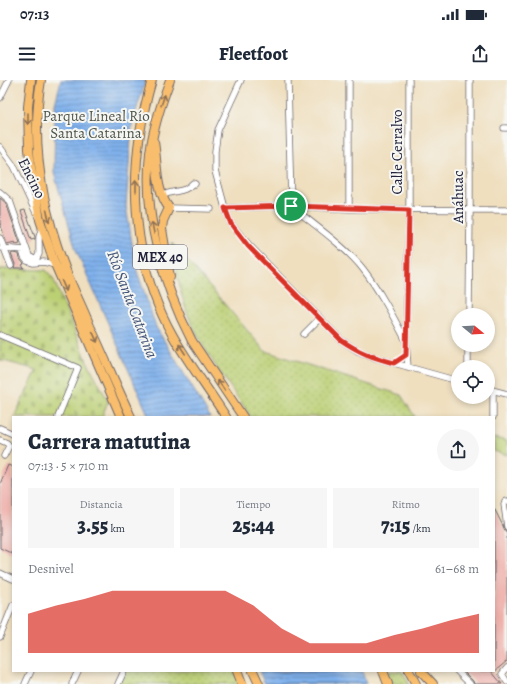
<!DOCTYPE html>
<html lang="es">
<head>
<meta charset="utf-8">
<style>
	body { margin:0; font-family:Alegreya,serif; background:#f6f6f7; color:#1f2937; height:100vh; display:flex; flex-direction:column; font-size:15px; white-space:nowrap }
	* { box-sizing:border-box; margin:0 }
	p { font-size:13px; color:#747a83 }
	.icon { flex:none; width:22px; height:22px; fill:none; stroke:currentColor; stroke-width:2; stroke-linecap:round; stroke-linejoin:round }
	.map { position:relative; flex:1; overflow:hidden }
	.side { position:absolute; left:12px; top:336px; width:483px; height:256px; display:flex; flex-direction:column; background:#fff; border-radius:0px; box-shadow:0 2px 6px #0003 }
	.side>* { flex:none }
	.needle { width:26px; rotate:108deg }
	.tools { position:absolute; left:451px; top:228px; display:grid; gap:8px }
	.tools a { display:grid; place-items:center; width:44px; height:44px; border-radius:50%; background:#fff; box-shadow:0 2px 6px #0003; font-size:20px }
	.pin { position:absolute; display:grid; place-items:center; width:34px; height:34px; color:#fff; margin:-17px; border:2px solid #fff; border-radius:50%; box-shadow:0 1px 4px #0007 }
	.round { display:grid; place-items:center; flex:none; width:42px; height:42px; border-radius:21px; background:#f6f6f7 }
	.overview { display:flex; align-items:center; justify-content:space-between; height:68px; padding:0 16px }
	h1 { font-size:22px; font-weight:800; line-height:30px }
	.metrics { display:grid; grid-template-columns:repeat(3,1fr); gap:6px; height:68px; padding:4px 16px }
	.metrics div { display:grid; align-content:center; border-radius:0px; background:#f6f6f7; text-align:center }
	.metrics b { font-size:20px; font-weight:800 }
	.metrics small { font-size:11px; font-weight:400 }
	.metrics p { font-size:11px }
	.chart { height:112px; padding:8px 16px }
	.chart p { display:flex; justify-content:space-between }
	.chart svg { width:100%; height:72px; margin-top:4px; fill:#d93025; opacity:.7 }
	.status { display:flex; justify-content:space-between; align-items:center; height:28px; padding:0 20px; background:#fff; direction:ltr }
	.status svg { height:11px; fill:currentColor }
	header { display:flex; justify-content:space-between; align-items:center; height:52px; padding:0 16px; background:#fff; font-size:18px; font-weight:800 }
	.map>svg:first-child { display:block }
</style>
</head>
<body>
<div class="status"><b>07:13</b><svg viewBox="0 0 49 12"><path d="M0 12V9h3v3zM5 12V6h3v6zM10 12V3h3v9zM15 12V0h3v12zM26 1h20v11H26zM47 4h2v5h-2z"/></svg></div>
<header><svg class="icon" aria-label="menu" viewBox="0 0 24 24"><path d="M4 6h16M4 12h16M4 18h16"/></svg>Fleetfoot<svg class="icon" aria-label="share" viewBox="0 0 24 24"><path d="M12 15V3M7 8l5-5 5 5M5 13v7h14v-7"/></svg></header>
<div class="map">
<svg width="507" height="604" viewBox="0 0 507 604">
	<defs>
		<pattern id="grass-dots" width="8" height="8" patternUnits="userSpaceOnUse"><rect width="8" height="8" fill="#bbcf73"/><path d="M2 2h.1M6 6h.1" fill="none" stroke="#a0b164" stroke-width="1.8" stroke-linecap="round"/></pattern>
		<pattern id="cemetery-stones" width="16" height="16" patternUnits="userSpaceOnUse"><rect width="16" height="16" fill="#bbcf73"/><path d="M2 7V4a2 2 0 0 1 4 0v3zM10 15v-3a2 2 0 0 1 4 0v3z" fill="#a0b164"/></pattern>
		<pattern id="water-rules" width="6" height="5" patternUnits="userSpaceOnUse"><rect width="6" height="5" fill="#80b1ec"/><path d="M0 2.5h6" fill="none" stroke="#6890c0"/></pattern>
	</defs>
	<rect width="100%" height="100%" fill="#f6f6f2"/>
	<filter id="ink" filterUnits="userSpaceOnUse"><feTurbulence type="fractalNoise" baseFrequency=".025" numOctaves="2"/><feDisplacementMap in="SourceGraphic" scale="8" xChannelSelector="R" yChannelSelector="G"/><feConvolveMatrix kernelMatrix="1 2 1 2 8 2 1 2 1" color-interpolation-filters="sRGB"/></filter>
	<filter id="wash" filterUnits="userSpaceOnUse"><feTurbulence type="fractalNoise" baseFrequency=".012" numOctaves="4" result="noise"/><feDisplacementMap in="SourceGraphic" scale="16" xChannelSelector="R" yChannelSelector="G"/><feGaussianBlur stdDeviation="0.9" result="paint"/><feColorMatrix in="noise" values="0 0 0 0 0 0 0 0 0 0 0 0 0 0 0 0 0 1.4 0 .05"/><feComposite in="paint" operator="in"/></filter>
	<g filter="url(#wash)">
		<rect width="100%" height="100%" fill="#efdfbf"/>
		<path fill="url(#grass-dots)" stroke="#6e7857" d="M172 163 265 271 401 315 415 337H251C230 305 200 268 187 232 179 210 176 186 172 163Z
			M124 591H237L242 604H124L119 602Z
			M388 591H402L409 604H392Z"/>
		<path fill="url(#cemetery-stones)" stroke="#6e7857" d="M0 189 46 190 53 198 87 281 108 321 102 337H14L37 290 0 280Z"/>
		<path fill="#bbcf73" stroke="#6e7857" d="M494 358 507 361V375L494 371Z"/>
		<path fill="url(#water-rules)" stroke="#516a94" d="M61 0H146L132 44 126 126 136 188 156 247 210 337H149L76 170 54 93 55 24Z
			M259 591H362L366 604H265Z"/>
		<g id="blocks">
			<path fill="#efb0aa" d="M0 118 6 123 20 163 16 164 15 162 7 164 0 143Z
				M25 130 35 157V159L31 160 21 131Z
				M13 173 19 174 20 179 24 184 22 185 24 188H14L15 184 11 174Z
				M8 385 13 387V474L0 468V404Z
				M494 428 507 454V581L494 592Z
				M463 591H491L502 604H474L473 601Z"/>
		</g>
	</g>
	<g filter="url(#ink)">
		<use href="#blocks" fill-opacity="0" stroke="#6a6469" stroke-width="1"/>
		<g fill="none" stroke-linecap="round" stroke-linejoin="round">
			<defs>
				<path id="minor" d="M241 0 218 50 215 71V91L225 128 231 144 249 165 341 260 358 271 376 278 458 301
					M288 0 291 126C313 144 346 167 363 189 380 211 393 236 406 261
					M349 0V129
					M0 18 9 0
					M504 48H507
					M0 67 14 86 38 137
					M0 112 10 121 29 176 34 179 37 178 39 174V157L42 147
					M162 116C173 109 184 114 193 103L195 104
					M169 128 211 129
					M225 128 291 126 349 129 507 130
					M0 158 11 186
					M1 168 24 170
					M22 170 24 177 27 181 33 183 44 182 55 185
					M469 235 470 130V0
					M304 254 320 238
					M0 255 78 288 58 337
					M408 287 406 261 409 129V0
					M468 287V265
					M488 309 507 314
					M493 337V310
					M0 348 13 354
					M0 360 7 363 9 366 4 376
					M507 421 505 422 504 424 507 447
					M0 493 13 499
					M0 557 13 525
					M507 588 502 594 507 602
					M457 591 470 604
					M25 604 31 591
					M72 604 78 591
					M118 604 124 591"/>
				<path id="highway" d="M31 0 28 27 29 69 31 88 40 140 54 182 121 337
					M41 0C30 65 43 132 67 193 74 211 83 228 90 246 104 276 117 307 131 337
					M152 0C127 84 129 178 173 256 189 284 209 310 226 337
					M170 0C161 24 153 48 150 73 143 137 163 205 192 261L243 337
					M154 62C158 85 155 109 169 128L163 141 162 149 170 197
					M237 591 242 604
					M253 591 259 604
					M383 591 388 604
					M409 591 416 604
					M421 591 433 604"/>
			</defs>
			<use href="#minor" stroke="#6a6469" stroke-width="7"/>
			<use href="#highway" stroke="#6a6469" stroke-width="10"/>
			<use href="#minor" stroke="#fff" stroke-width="5.5"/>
			<use href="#highway" stroke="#f9be6d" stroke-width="8"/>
		</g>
		<defs><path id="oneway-shaft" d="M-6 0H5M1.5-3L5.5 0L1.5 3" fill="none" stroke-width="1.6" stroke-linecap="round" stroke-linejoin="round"/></defs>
		<g stroke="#8e7054">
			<use href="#oneway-shaft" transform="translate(163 20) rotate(-71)"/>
			<use href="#oneway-shaft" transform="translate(28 39) rotate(90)"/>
			<use href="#oneway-shaft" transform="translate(136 106) rotate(-90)"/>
			<use href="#oneway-shaft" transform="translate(48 136) rotate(76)"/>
			<use href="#oneway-shaft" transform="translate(153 148) rotate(-101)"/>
			<use href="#oneway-shaft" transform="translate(64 206) rotate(66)"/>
			<use href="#oneway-shaft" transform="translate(95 257) rotate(66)"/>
			<use href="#oneway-shaft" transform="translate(182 269) rotate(-123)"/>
			<use href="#oneway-shaft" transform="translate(221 305) rotate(-124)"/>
		</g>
	</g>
	<g fill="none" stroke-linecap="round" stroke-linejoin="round" filter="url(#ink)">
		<defs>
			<path id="route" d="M291 126 409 130 406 275 394 283C372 277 360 273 341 260L248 166 231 144 225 128Z"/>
		</defs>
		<use href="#route" stroke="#fff" stroke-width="8"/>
		<use href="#route" stroke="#d93025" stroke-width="5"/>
	</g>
	<g text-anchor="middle" stroke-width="4" stroke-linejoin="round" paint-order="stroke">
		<rect fill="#f6f6f2" stroke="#626272" stroke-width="1" x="133" y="165" width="54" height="24" rx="3"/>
		<g font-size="14" font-weight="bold" fill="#22223b">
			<text x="160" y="182">MEX 40</text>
		</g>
		<g font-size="15" fill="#50564c" stroke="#f6f6f2">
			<text x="96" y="41">Parque Lineal Río<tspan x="96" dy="17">Santa Catarina</tspan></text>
		</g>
		<g font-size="15" fill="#22223b" stroke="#f6f6f2">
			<text transform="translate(397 72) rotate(-90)" y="5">Calle Cerralvo</text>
			<text transform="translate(32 98) rotate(64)" y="5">Encino</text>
			<text transform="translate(458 117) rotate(-90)" y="5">Anáhuac</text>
		</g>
		<g font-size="16" font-style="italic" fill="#435479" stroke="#f6f6f2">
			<text transform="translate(133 224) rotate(69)" y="6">Río Santa Catarina</text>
		</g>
	</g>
</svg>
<div class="tools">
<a><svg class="needle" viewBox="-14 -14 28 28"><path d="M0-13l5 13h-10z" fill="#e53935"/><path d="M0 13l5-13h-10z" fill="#747a83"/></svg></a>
<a><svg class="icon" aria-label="locate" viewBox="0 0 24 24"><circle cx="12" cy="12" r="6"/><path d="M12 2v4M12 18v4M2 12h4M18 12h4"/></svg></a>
</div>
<div class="pin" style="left:291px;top:126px;background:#1e9e55"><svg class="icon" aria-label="arrive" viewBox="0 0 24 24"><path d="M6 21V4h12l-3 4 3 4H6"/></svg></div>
<section class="side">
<div class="overview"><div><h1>Carrera matutina</h1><p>07:13 · 5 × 710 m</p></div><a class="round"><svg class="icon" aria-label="share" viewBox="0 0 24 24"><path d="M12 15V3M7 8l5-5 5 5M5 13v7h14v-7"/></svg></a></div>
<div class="metrics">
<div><p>Distancia</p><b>3.55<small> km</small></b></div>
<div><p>Tiempo</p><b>25:44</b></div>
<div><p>Ritmo</p><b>7:15<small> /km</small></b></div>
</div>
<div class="chart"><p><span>Desnivel</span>61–68 m</p>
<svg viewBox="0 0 160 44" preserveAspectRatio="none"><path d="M0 44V20L10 15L20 11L30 6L40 6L50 6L60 6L70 6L80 15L90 29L100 38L110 38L120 38L130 33L140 29L150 24L160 20V44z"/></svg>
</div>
</section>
</div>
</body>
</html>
